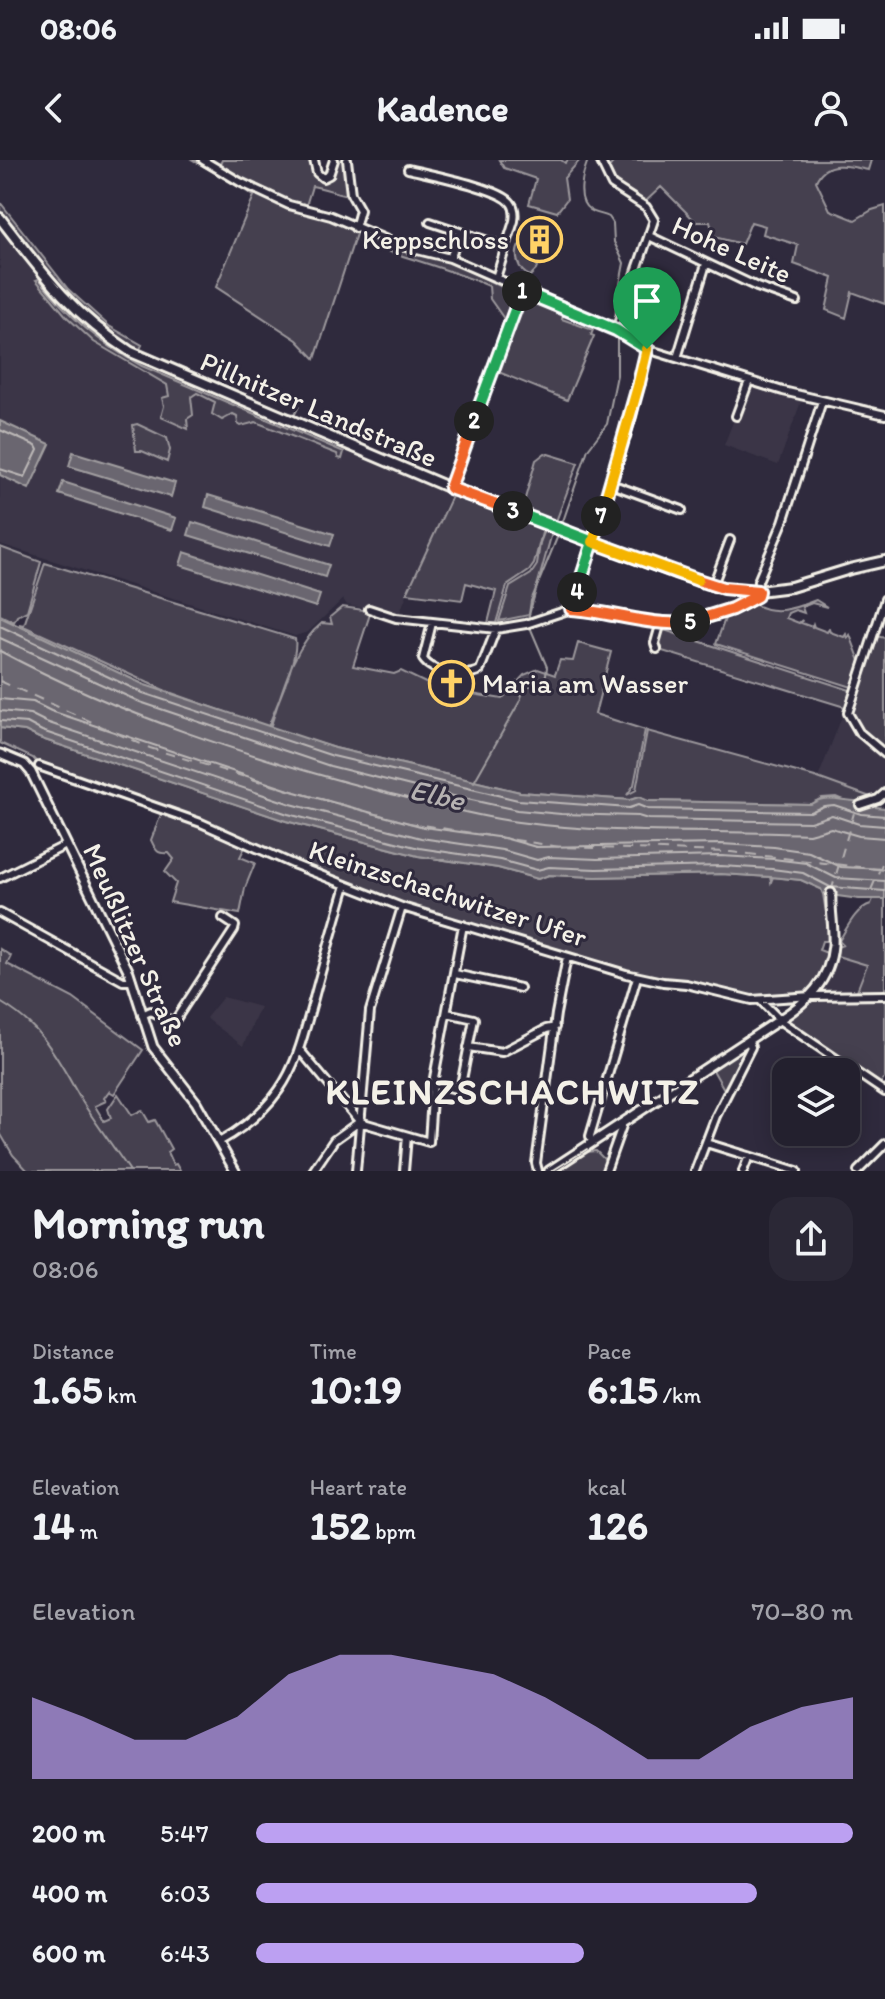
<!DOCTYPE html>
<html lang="en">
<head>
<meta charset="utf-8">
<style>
	body { margin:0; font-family:Itim,sans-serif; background:#2b2836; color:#f1f3f6; height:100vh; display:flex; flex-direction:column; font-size:30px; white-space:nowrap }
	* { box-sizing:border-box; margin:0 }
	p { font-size:26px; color:#a3a3aa }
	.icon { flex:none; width:44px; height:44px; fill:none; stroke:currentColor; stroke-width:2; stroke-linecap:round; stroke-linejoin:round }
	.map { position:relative; height:1011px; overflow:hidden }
	.panel { display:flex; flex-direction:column; background:#23202e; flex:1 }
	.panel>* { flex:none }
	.buttons { position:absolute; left:772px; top:898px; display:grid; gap:16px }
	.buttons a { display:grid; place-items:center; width:88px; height:88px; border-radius:16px; background:#23202e; box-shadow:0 4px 20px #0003,0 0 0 2px #403e4a; font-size:40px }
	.pin { position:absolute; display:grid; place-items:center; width:68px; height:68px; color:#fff; margin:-82px -34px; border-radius:50% 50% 50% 0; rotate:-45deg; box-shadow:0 0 8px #0007 }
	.pin .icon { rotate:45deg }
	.km { position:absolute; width:40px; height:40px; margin:-20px; border-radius:50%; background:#222; color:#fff; font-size:22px; line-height:40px; text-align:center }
	.round { display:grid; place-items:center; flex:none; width:84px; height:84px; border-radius:24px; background:#2b2836 }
	.head { display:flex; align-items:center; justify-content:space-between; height:136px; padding:0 32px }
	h1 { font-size:44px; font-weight:800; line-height:60px }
	.stats { display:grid; grid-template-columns:repeat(3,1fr); gap:12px; height:136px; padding:8px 32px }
	.stats div { display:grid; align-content:center }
	.stats b { font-size:40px; font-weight:800 }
	.stats small { font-size:22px; font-weight:400 }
	.stats p { font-size:22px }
	.chart { height:224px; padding:16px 32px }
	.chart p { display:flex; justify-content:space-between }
	.chart svg { width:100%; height:144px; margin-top:8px; fill:#bca0f2; opacity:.7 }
	ul { padding:0 32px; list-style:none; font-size:26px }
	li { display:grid; grid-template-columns:128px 96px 1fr; align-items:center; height:60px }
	li i { height:20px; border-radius:10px; background:#bca0f2 }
	.status { display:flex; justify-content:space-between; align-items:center; height:56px; padding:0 40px; background:#23202e; direction:ltr }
	.status svg { height:22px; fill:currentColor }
	header { display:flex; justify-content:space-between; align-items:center; height:104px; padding:0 32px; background:#23202e; font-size:36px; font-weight:800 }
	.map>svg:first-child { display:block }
</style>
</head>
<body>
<div class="status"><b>08:06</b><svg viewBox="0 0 49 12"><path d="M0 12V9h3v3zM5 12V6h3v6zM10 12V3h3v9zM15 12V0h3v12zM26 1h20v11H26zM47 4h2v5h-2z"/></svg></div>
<header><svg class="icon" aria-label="back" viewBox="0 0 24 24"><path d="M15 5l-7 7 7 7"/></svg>Kadence<svg class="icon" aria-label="person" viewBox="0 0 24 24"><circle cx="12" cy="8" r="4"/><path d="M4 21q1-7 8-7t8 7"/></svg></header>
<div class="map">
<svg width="885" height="1011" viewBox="0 0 885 1011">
	<rect width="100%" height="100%" fill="#2f2a3d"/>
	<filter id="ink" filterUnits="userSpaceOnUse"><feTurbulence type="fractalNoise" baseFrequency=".0125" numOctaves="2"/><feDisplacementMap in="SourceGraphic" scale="16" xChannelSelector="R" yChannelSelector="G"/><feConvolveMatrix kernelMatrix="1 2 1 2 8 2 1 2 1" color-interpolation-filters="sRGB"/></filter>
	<g filter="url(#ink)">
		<path fill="#3b3647" d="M0 68 58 141 81 164 115 189 143 205 452 336 444 349 431 384 413 418 399 455 347 445 343 439 308 472 295 476 0 384Z
			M749 221 803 236 778 305 724 285Z
			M843 554 885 596V628L876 639 818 618Z
			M834 795 867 805 856 833 819 835Z
			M223 837 260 847 243 886 206 858Z"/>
		<path fill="#454050" stroke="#9c989c" stroke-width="2" d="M193 0H199L216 12 290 48 330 58 356 74 315 199 297 180 216 127 254 36Z
			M222 0H313V9L322 20 336 0H345L349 35C337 34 326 28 312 26L305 49 218 8Z
			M499 0H561L565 3 568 0H580L564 18 567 39 557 52 529 44 536 19 504 8Z
			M615 0H871L868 10C847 5 825 0 816 21L830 50 855 60 872 50 885 46V144L852 132 846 158 826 150 833 118 794 104 798 85 763 74 765 66 751 62 742 84 714 77 710 62H696L661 27 643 44 613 23 606 11Z
			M0 42 68 129 109 166 142 185 140 189 286 252 294 254 299 246 293 258C225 229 149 206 90 159 55 130 28 88 0 52Z
			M362 75 397 88 452 103 517 134 507 163 490 139 489 126C447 108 403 97 359 82Z
			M520 84 543 93 536 110 530 116C518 111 513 95 520 84Z
			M39 119C68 157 100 183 142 206L344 292 342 299 338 298 337 294 256 262 241 266 238 264 237 256 233 254 222 260 212 254 215 242 197 233 191 237 193 255 187 259 188 269 161 257 164 246 162 238 169 236 167 225 94 182 67 157 36 120Z
			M523 135 564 151 562 159 593 170 591 175 594 176 567 240 496 211Z
			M137 264 167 278 170 290 167 302 142 291H136L133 265Z
			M545 293 578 303 555 364 452 324 522 349 536 300Z
			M452 336 543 369 534 404 529 411 507 426 496 463H488L496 431 466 423 462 440 407 433Z
			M545 370 552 373 529 455 499 461 510 427 531 414 537 405 540 383Z
			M0 387 41 402 27 451 17 456 14 462 0 455Z
			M45 403 295 479C299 498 276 546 268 567L166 531 19 464 24 465Z
			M816 440 827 447 812 443 802 447 804 453 795 450 788 453 786 458 799 463 802 460 801 463 812 467 813 464 814 467 827 472 829 469 830 472 844 477 846 474 848 478 850 475 860 501 852 527 716 484 727 453 752 443C774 456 793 449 816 440Z
			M342 447 371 451 353 506 394 514 401 511 436 528 442 512 473 516 472 534 502 539 524 515 538 509 555 515 560 500 573 501 578 483 611 492 595 554 645 570 634 625 627 635 636 630 647 571 815 617 876 639 847 642 836 637 822 638 811 644 648 641 639 637 630 640 520 632 335 588 270 568C282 533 292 487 322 463L332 464 330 457Z
			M661 469 853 531 848 548 659 490 657 483Z
			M876 476 885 478V592L860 571 851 551Z
			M0 568 25 571 39 578 286 661 418 696 498 708 537 719 549 715 596 717 721 714 770 717 771 722 773 717 801 720 821 729 823 734 830 777 828 781H822L819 790 827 793 826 806H823L811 832C756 853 619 811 564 792 511 774 456 763 402 745 345 726 290 699 235 674 172 647 106 625 40 606L33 598 0 583Z
			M163 649 246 685 240 697 255 703 245 728 240 754 170 742 176 723 165 712 174 699 169 693C157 694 156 691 151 680Z
			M873 739H885V917L880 925 786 862 816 838 856 833 867 805 834 795 837 787 843 785 839 781C847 768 856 748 871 744Z
			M0 789 11 796 7 804 73 838 143 890 114 934 109 931 104 938 106 941 95 946 104 961 111 958 108 949 118 934 132 955 142 950 149 962 155 960 171 989 167 992 173 1005 176 1004 180 1011H28L13 995 0 973Z
			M744 888 746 893 725 931 713 910Z
			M596 991 605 1000 602 1011H557L585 992Z"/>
		<path fill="#6a6670" stroke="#a19ea0" stroke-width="2" d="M0 261 50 284 29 329 0 315Z
			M73 292 175 323 171 337 69 306Z
			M63 322 176 358 172 370 59 334Z
			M208 335 334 374 330 386 205 347Z
			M192 362 329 405 325 417 188 375Z
			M184 392 320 435 316 447 180 405Z
			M0 457 145 525 335 588 520 632 630 640 639 637 648 641 811 644C829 633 841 642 861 641L863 647 876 644V647L885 648V739H859L823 734 821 729 801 720 771 717 721 714 596 717 549 715 538 719 498 708 418 696 286 661 39 578 25 571 0 568Z"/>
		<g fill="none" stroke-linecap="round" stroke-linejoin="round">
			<path stroke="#bdb9b8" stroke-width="2" d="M0 270 36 286 38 290 25 317 0 309
				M0 466 143 533 333 596 518 640 629 648 638 645 648 649 810 652 824 646 834 645 861 654 885 656
				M0 478 140 542 330 606 435 632 517 650 561 654 638 656 648 659 810 662 832 655 859 664 885 666
				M0 491C121 556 255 599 387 633 428 643 477 657 518 662 614 675 712 670 809 674L831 668 859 676 885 678
				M0 539 33 542 51 551 295 632 424 667 504 678 536 687 721 684 774 687 809 692 841 707 885 709
				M0 551 30 554 46 562 291 644 421 678 502 690 537 700 549 697 597 699 721 696 773 699 806 703 836 718 885 721
				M0 561 27 563 42 571 288 654 419 688 500 700 537 710 549 707 596 709 721 706 772 709 803 713 830 727 885 731"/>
			<path stroke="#a19ea0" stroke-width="2" d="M588 0C583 13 575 40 590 50 596 54 604 54 609 57L613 63 614 82 624 103 616 145 615 164
				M561 367 588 289 607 264 617 215V177
				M528 461 531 441 559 373
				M474 622 520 541 524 528 540 522 546 515 547 507 530 467
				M0 842C45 868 58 900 83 943 98 966 114 988 130 1011"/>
			<path stroke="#b6b2b2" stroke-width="2" stroke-dasharray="10 8" stroke-linecap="butt" d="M0 521 150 588 281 628 409 663 560 687 731 692 885 710
				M871 730 885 697
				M831 732 856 646"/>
			<defs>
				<path id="minor" d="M203 0 240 22 289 45 331 56 401 86 450 98 616 170 647 189 783 231 885 255
					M314 0 317 13 323 18 329 15 334 0
					M347 0 351 34 360 50 355 68
					M600 0 612 25 646 47 654 60 616 170
					M408 9C428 14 501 28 511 43 515 48 515 55 514 61L496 118
					M430 62 506 87
					M649 76 757 127 797 141
					M450 98 460 73
					M677 198 706 104
					M736 256 749 221
					M611 324 682 350
					M450 328 521 131
					M713 425 730 380
					M885 439 848 553 859 572 885 594
					M369 449 396 458 496 469 526 464 571 449 677 464C699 461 741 451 757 436L758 421 783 362 822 241
					M571 449 632 256 647 189
					M432 463 423 499C432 513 466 518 480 510L496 469
					M657 489 655 483 661 462
					M39 606 201 663 295 705 402 747 626 814 663 822 686 824 752 840 812 836 885 835
					M860 645 878 639 885 633
					M0 718 66 685
					M0 753 123 821H132
					M455 814 520 828
					M761 841 782 862 885 932
					M142 855 151 851 174 862 234 770 235 766 223 758
					M468 887 502 892 546 869 555 867
					M299 889 360 962 429 982 433 923 463 765
					M433 923 460 930 474 859 447 853
					M219 982C242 969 263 953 279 930 298 903 305 869 314 838 324 800 335 763 346 725
					M592 982 590 976 637 817
					M706 983 797 1011
					M313 1011 334 980 359 962
					M356 1011 370 851 402 747
					M404 1011 407 976
					M538 1011 536 1003 556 854 567 797
					M606 1011 622 966 620 964
					M695 1011 716 956 751 887 748 880
					M743 1011 749 996
					M858 1011 885 984"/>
				<path id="tertiary" d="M0 594 24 604 31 612 129 812 153 887 196 942 235 1011
					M549 1011 779 860C808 841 830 821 833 785 834 767 830 750 831 733"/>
				<path id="secondary" d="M0 58C43 114 71 153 131 192L450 328 675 413 723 428 758 431 791 427 850 409 885 401"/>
			</defs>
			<use href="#minor" stroke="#f4f1e8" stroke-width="12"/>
			<use href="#tertiary" stroke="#f4f1e8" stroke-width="13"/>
			<use href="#secondary" stroke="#f4f1e8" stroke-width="14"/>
			<use href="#minor" stroke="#2f2a3d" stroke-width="6"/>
			<use href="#tertiary" stroke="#2f2a3d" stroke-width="7"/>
			<use href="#secondary" stroke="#2f2a3d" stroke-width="8"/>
			<path stroke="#f4f1e8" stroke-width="2" d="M552 1011 587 989"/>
		</g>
	</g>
	<g fill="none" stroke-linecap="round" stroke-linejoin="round" filter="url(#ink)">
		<defs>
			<path id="split-1" d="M522 131 616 170 647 189"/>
			<path id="split-2" d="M474 261 522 131"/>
			<path id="split-3" d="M474 261 450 328 513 351"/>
			<path id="split-4" d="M513 351 593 382 577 432"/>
			<path id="split-5" d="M577 432 571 449C609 451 654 468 690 462"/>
			<path id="split-6" d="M690 462 732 449 757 436 758 431 723 428 698 420"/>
			<path id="split-7" d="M601 356 593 382 698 420"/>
			<path id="split-8" d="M601 356 639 223"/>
			<path id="split-9" d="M639 223 647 189"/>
		</defs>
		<use href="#split-1" stroke="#fff" stroke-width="16"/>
		<use href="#split-2" stroke="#fff" stroke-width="16"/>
		<use href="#split-3" stroke="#fff" stroke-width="16"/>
		<use href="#split-4" stroke="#fff" stroke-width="16"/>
		<use href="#split-5" stroke="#fff" stroke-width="16"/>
		<use href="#split-6" stroke="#fff" stroke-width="16"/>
		<use href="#split-7" stroke="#fff" stroke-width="16"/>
		<use href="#split-8" stroke="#fff" stroke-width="16"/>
		<use href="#split-9" stroke="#fff" stroke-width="16"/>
		<use href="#split-1" stroke="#22a559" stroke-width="10"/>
		<use href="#split-2" stroke="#22a559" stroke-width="10"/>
		<use href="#split-3" stroke="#f0652b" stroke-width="10"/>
		<use href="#split-4" stroke="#22a559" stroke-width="10"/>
		<use href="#split-5" stroke="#f0652b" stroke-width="10"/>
		<use href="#split-6" stroke="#f0652b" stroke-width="10"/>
		<use href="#split-7" stroke="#f5b400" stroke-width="10"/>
		<use href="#split-8" stroke="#f5b400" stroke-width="10"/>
		<use href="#split-9" stroke="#f5b400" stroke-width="10"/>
	</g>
	<defs>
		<symbol id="building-ring" viewBox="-11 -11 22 22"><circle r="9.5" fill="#2f2a3d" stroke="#ffd166" stroke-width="1.5"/><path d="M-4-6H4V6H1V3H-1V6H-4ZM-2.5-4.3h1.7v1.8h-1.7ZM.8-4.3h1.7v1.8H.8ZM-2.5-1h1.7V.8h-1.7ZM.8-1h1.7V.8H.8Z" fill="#ffd166"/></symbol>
		<symbol id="church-ring" viewBox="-11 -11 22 22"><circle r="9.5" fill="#2f2a3d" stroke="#ffd166" stroke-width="1.5"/><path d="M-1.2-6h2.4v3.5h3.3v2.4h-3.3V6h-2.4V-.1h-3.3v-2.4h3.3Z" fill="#ffd166"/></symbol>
	</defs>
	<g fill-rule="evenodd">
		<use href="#building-ring" x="514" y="54" width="51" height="51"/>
		<use href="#church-ring" x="426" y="498" width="51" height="51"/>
	</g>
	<g text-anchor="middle" stroke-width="6" stroke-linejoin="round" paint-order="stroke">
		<g font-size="28" fill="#f4f1e8" stroke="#2f2a3d" text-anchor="end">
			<text x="509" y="89">Keppschloss</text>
			<text x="482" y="533" text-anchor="start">Maria am Wasser</text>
		</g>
		<g font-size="28" fill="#f4f1e8" stroke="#2f2a3d">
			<text transform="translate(732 89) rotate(24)" y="10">Hohe Leite</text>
			<text transform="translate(319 249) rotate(23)" y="10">Pillnitzer Landstraße</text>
			<text transform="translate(448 733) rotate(18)" y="10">Kleinzschachwitzer Ufer</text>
			<text transform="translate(136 785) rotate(66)" y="10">Meußlitzer Straße</text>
		</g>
		<g font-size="30" font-style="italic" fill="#b6b2b2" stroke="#2f2a3d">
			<text transform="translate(437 635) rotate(13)" y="10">Elbe</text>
		</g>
		<g font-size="36" font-weight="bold" letter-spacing="2" fill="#f4f1e8" stroke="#2f2a3d">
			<text x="513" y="944">KLEINZSCHACHWITZ</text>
		</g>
	</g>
</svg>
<div class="buttons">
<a><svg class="icon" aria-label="layers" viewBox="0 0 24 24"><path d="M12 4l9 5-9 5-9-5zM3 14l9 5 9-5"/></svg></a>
</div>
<div class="pin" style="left:647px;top:189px;background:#1e9e55"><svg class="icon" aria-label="arrive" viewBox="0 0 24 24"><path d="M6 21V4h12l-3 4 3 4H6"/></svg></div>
<b class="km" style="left:522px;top:131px">1</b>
<b class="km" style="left:474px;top:261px">2</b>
<b class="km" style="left:513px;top:351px">3</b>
<b class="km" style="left:577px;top:432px">4</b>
<b class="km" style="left:690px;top:462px">5</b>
<b class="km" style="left:601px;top:356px">7</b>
</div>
<section class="panel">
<div class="head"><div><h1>Morning run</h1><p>08:06</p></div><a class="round"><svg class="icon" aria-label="share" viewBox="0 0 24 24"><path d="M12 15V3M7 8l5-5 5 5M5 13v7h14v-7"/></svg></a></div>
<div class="stats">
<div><p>Distance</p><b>1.65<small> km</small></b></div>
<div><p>Time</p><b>10:19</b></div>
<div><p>Pace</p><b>6:15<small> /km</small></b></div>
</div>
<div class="stats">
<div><p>Elevation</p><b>14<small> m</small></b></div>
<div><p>Heart rate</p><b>152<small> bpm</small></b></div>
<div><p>kcal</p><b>126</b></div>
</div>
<div class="chart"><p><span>Elevation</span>70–80 m</p>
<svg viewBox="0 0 160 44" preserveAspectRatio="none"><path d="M0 44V19L10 25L20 32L30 32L40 25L50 12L60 6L70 6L80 9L90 12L100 19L110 28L120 38L130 38L140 28L150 22L160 19V44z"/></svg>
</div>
<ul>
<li><b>200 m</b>5:47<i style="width:100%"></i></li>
<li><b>400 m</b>6:03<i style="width:84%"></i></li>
<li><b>600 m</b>6:43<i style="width:55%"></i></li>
</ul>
</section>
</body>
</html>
